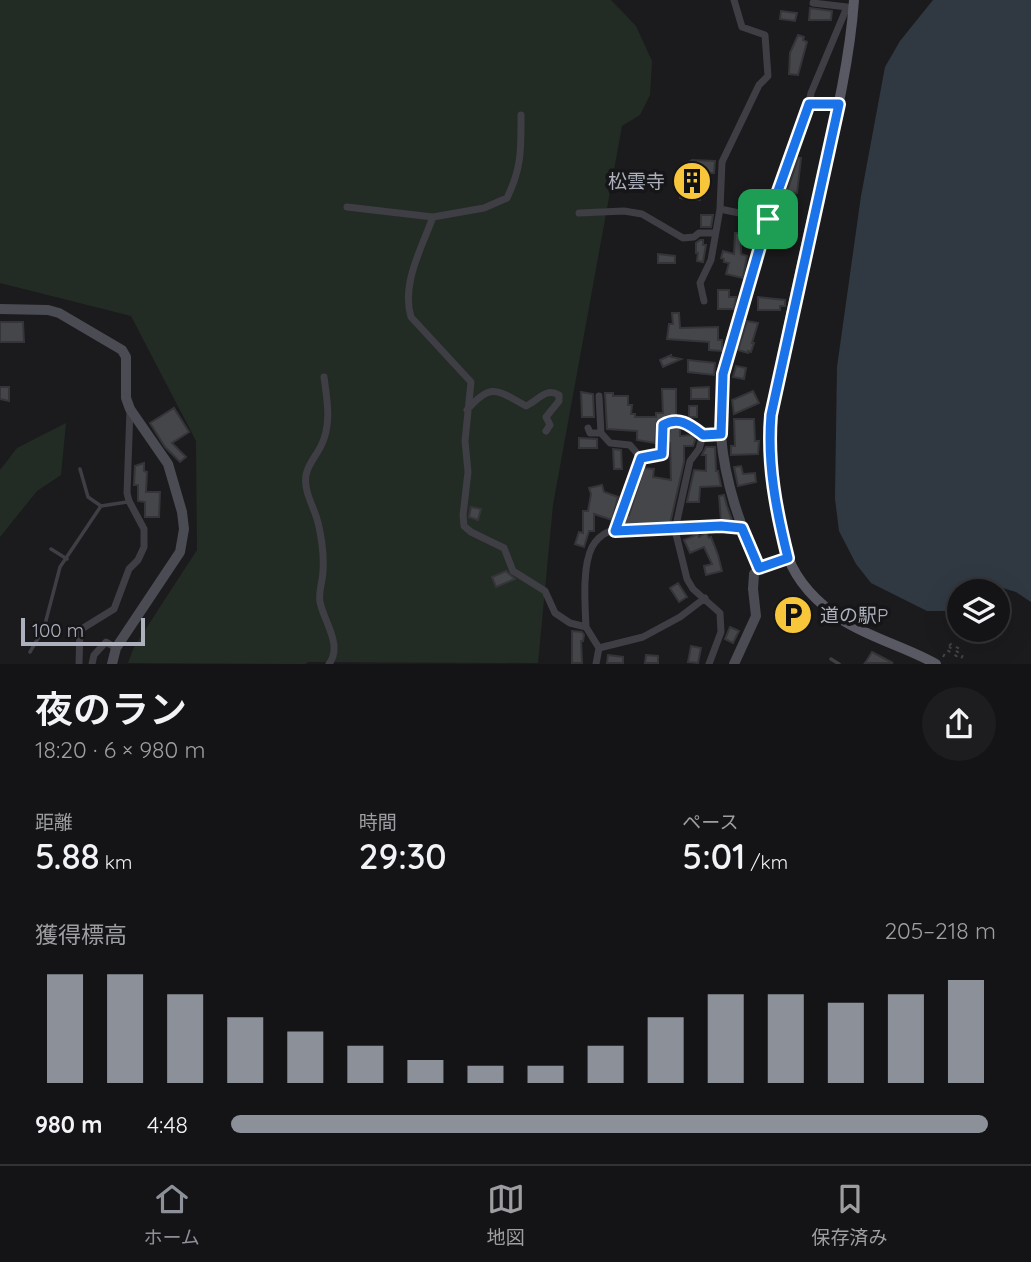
<!DOCTYPE html>
<html lang="ja">
<head>
<meta charset="utf-8">
<style>
	body { margin:0; font-family:Quicksand,"Noto Sans JP",sans-serif; background:#1d1d1f; color:#f1f3f6; height:100vh; display:flex; flex-direction:column; font-size:26px; white-space:nowrap }
	* { box-sizing:border-box; margin:0 }
	p { font-size:23px; color:#9d9ea1 }
	.icon { flex:none; width:38px; height:38px; fill:none; stroke:currentColor; stroke-width:2; stroke-linecap:round; stroke-linejoin:round }
	.map { position:relative; height:664px; overflow:hidden }
	.side { display:flex; flex-direction:column; background:#141416; flex:1 }
	.side>* { flex:none }
	.tools { position:absolute; left:947px; top:579px; display:grid; gap:14px }
	.tools a { display:grid; place-items:center; width:63px; height:63px; border-radius:50%; background:#141416; box-shadow:0 7px 28px #0002,0 0 0 2px #333335; font-size:35px }
	.scale { position:absolute; left:21px; bottom:18px; width:124px; box-sizing:border-box; padding-left:7px; border:4px solid #adb1bd; border-top:0; font-size:19px; line-height:24px; white-space:nowrap; color:#adb1bd; -webkit-text-stroke:5px #161618; paint-order:stroke }
	.pin { position:absolute; display:grid; place-items:center; width:60px; height:60px; color:#fff; margin:-30px; border-radius:14px; box-shadow:0 4px 10px #0006 }
	.round { display:grid; place-items:center; flex:none; width:74px; height:74px; border-radius:37px; background:#1d1d1f }
	.head { display:flex; align-items:center; justify-content:space-between; height:119px; padding:0 35px }
	h1 { font-size:38px; font-weight:600; line-height:52px }
	.figures { display:grid; grid-template-columns:repeat(3,1fr); gap:10px; height:119px; padding:7px 35px }
	.figures div { display:grid; align-content:center }
	.figures b { font-size:35px; font-weight:600 }
	.figures small { font-size:19px; font-weight:400 }
	.figures p { font-size:19px }
	.chart { height:196px; padding:14px 35px }
	.chart p { display:flex; justify-content:space-between }
	.chart svg { width:100%; height:126px; margin-top:7px; stroke:#8c9099; stroke-width:6 }
	ul { padding:0 35px; list-style:none; font-size:23px }
	li { display:grid; grid-template-columns:112px 84px 1fr; align-items:center; height:52px }
	li i { height:18px; border-radius:9px; background:#8c9099 }
	.tabs { display:flex; justify-content:space-around; align-items:center; height:98px; border-top:2px solid #333335; background:#141416; font-size:19px; color:#9d9ea1 }
	.tabs a { display:grid; justify-items:center; gap:4px }
	.tabs .on { color:#8c9099 }
	.map>svg:first-child { display:block }
</style>
</head>
<body>
<div class="map">
<svg width="1031" height="664" viewBox="0 0 1031 664">
	<rect width="100%" height="100%" fill="#1b1b1d"/>
	<path fill="#222c24" d="M0 0H611L636 26 652 61 650 95 640 115 622 126 553 505 538 663 308 662 305 664 128 663 134 647 197 550 196 441 131 316 0 283Z
		M66 423 61 475 37 491 0 537V470L17 448Z"/>
	<path fill="#303942" d="M933 0H1031V602L1016 592 996 586 984 591 959 592V605L950 611H927L871 583 856 564 839 531 835 499 837 367 861 196 885 67 900 41Z"/>
	<path fill="#45464a" stroke="#353539" stroke-width="2" d="M810 8 832 11 831 20H809Z
		M781 11 797 13 795 21 780 19Z
		M798 35 804 37 803 40 807 42 798 75 789 74 790 53Z
		M798 158H801L797 193 787 192Z
		M692 160 715 161 714 173H705L704 196H700V200L680 198 682 179H688V163Z
		M701 215H713L711 227H701Z
		M735 233H741V254L747 256 743 278 726 274 729 263 724 262V259L721 258 723 251 734 254Z
		M700 240H703V245H706L703 262 697 261 698 253H696V243Z
		M658 254 675 256V263H658Z
		M718 290H729V297H736L734 309H718Z
		M758 297 785 300V306H780V310H758Z
		M672 313H679L680 328 718 327V340H722V351L709 350V342L667 339 669 324H673Z
		M747 321 758 323 752 343H754L751 352 748 351V353L738 350Z
		M0 322H23L24 342H0Z
		M671 355V357L681 359 663 367 660 360Z
		M688 360 715 363 714 375 688 372Z
		M736 366 746 368 744 379 733 377Z
		M0 387H9V401L0 399Z
		M709 387V399H691V388Z
		M662 389H676V415L657 421 655 443 637 440V431L607 429 605 393H613V396H628V405H632L631 414H635V417H656V413H663Z
		M753 391 759 403 734 414 732 400Z
		M581 392 593 394 594 417H582Z
		M689 406H697V417H689Z
		M174 408 189 432 172 443 186 457 180 462 165 447 150 423Z
		M734 419H754L755 441H759L758 454 731 455V446H735Z
		M670 428H680V436L693 435 695 440 693 446H684V462L670 524H624L627 515H629L644 468 654 469 653 477 671 480 670 443H668Z
		M579 438 597 439V448H579Z
		M706 447H715L716 471H718L721 486 700 487 699 502H687L694 470 706 471V455H702Z
		M613 449 621 450 622 469H614Z
		M144 463V471L147 472 146 492H160L159 517H145V502L138 501V485H134L135 466Z
		M741 466 743 474 755 473 756 482 738 486 734 467Z
		M602 485 604 492 618 497 612 520 594 514V531H589L584 547 575 544 579 532 583 533V511H588L591 494 589 488Z
		M724 495 727 506 732 520 721 521 719 496Z
		M471 507 481 509 478 520 469 517Z
		M706 533 709 538 711 537 718 555 722 571 706 575 704 566 712 564 704 547 690 553 684 540 698 534 699 537Z
		M506 571 515 579 496 587 492 577Z
		M678 583 687 597 679 602 670 588Z
		M730 627 739 631 733 643 725 639Z
		M572 631 582 632 584 635 583 641H581L582 663H572Z
		M691 646 701 648 698 663 688 662Z
		M872 652 893 663H865Z
		M608 655 623 657V663H607Z
		M646 655 658 656V663H645Z"/>
	<g fill="none" stroke-linecap="round" stroke-linejoin="round">
		<path stroke="#424349" stroke-width="2" stroke-dasharray="3.5 5" stroke-linecap="butt" d="M949 646 951 644 960 649
			M943 657 947 650 961 659 963 655 949 647"/>
		<path stroke="#3e3e44" stroke-width="3.5" d="M80 469 88 497 101 506
			M51 549 67 559
			M30 652 44 628 60 567 101 506 127 502
			M831 659 839 664"/>
		<path stroke="#3e3e44" stroke-width="7" d="M734 0 742 27 765 35 768 76 759 85 722 162 720 209 768 219
			M809 104 811 93 847 7 813 3
			M347 207 433 217 484 208 507 198C522 167 521 149 521 115
			M579 213 624 211 642 214 683 238 694 237 699 233H715
			M433 217C422 247 401 284 411 317L471 382 465 441 468 472 463 515 464 526 471 532 504 548 513 571 545 591 555 613 570 623 586 627 599 648
			M704 301 700 283 711 260 720 209
			M324 377C327 400 332 424 321 446 316 456 308 464 306 475 303 493 316 509 319 527 322 541 324 556 323 570 323 581 318 592 320 602 324 622 343 645 329 664
			M599 396 601 433
			M467 410C491 382 497 390 526 406 538 401 545 387 559 395V401L546 417 550 425 546 431
			M588 428 590 433H601L610 443 630 445 641 458 661 454 662 425C679 416 690 425 703 435L721 434
			M703 435 699 449 690 461 675 530 687 579 693 589 720 613 721 632 709 664
			M615 531 641 458
			M586 627C585 604 582 567 592 547 595 541 602 534 608 532 619 528 638 532 650 531 681 530 711 524 742 529
			M79 664 80 630 114 609 129 569 138 560 144 547V529L129 501 127 493 130 409
			M92 664 94 655 106 642 116 648
			M596 664 599 648 643 637 680 617 705 598"/>
		<path stroke="#4a4b53" stroke-width="10" d="M0 309 48 310 59 313 122 350 126 357V398L130 409 168 464 182 512 184 529 180 552 116 648 112 664
			M759 568C740 525 725 483 721 436 717 388 731 346 744 301 764 234 786 169 809 104H839
			M734 664 756 616 753 589 754 574 759 568 788 558"/>
		<path stroke="#585962" stroke-width="10" d="M854 0C849 73 829 144 813 215 797 282 784 348 771 415 768 452 772 485 779 521 782 533 784 546 788 557 798 584 820 605 844 621 873 639 906 647 936 664"/>
	</g>
	<g fill="none" stroke-linecap="round" stroke-linejoin="round">
		<defs>
			<path id="route" d="M809 104H839L771 415C767 464 776 510 788 558L759 568 742 528 721 526 615 531 641 458 662 454 663 425C679 416 690 425 703 435L721 434 723 374 768 219Z"/>
		</defs>
		<use href="#route" stroke="#fff" stroke-width="14"/>
		<use href="#route" stroke="#1a73e8" stroke-width="9"/>
	</g>
	<defs>
		<symbol id="building-disc" viewBox="-11 -11 22 22"><circle r="9.5" fill="#f7c63a" stroke="#161618"/><path d="M-4-6H4V6H1V3H-1V6H-4ZM-2.5-4.3h1.7v1.8h-1.7ZM.8-4.3h1.7v1.8H.8ZM-2.5-1h1.7V.8h-1.7ZM.8-1h1.7V.8H.8Z" fill="#111"/></symbol>
		<symbol id="parking-disc" viewBox="-11 -11 22 22"><circle r="9.5" fill="#f7c63a" stroke="#161618"/><path d="M-3.5-5.5H1a3.5 3.5 0 0 1 0 7H-1V5.5H-3.5ZM-1-3.4V-.6H.8a1.4 1.4 0 0 0 0-2.8Z" fill="#111"/></symbol>
	</defs>
	<g fill-rule="evenodd">
		<use href="#building-disc" x="670" y="159" width="44" height="44"/>
		<use href="#parking-disc" x="771" y="593" width="44" height="44"/>
	</g>
	<g text-anchor="middle" stroke-width="7" stroke-linejoin="round" paint-order="stroke">
		<g font-size="19" fill="#adb1bd" stroke="#161618" text-anchor="end">
			<text x="665" y="188">松雲寺</text>
			<text x="820" y="622" text-anchor="start">道の駅P</text>
		</g>
	</g>
</svg>
<div class="tools">
<a><svg class="icon" aria-label="layers" viewBox="0 0 24 24"><path d="M12 4l9 5-9 5-9-5zM3 14l9 5 9-5"/></svg></a>
</div>
<div class="scale">100 m</div>
<div class="pin" style="left:768px;top:219px;background:#1e9e55"><svg class="icon" aria-label="arrive" viewBox="0 0 24 24"><path d="M6 21V4h12l-3 4 3 4H6"/></svg></div>
</div>
<section class="side">
<div class="head"><div><h1>夜のラン</h1><p>18:20 · 6 × 980 m</p></div><a class="round"><svg class="icon" aria-label="share" viewBox="0 0 24 24"><path d="M12 15V3M7 8l5-5 5 5M5 13v7h14v-7"/></svg></a></div>
<div class="figures">
<div><p>距離</p><b>5.88<small> km</small></b></div>
<div><p>時間</p><b>29:30</b></div>
<div><p>ペース</p><b>5:01<small> /km</small></b></div>
</div>
<div class="chart"><p><span>獲得標高</span>205–218 m</p>
<svg viewBox="0 0 160 44" preserveAspectRatio="none"><path d="M5 44V6M15 44V6M25 44V13M35 44V21M45 44V26M55 44V31M65 44V36M75 44V38M85 44V38M95 44V31M105 44V21M115 44V13M125 44V13M135 44V16M145 44V13M155 44V8"/></svg>
</div>
<ul>
<li><b>980 m</b>4:48<i style="width:99%"></i></li>
</ul>
</section>
<nav class="tabs">
<a class="on"><svg class="icon" aria-label="home" viewBox="0 0 24 24"><path d="M3 11l9-7 9 7M6 9v11h12V9"/></svg>ホーム</a>
<a><svg class="icon" aria-label="map" viewBox="0 0 24 24"><path d="M3 6l6-2 6 2 6-2v14l-6 2-6-2-6 2zM9 4v14M15 6v14"/></svg>地図</a>
<a><svg class="icon" aria-label="saved" viewBox="0 0 24 24"><path d="M7 4h10v16l-5-4-5 4z"/></svg>保存済み</a>
</nav>
</body>
</html>
